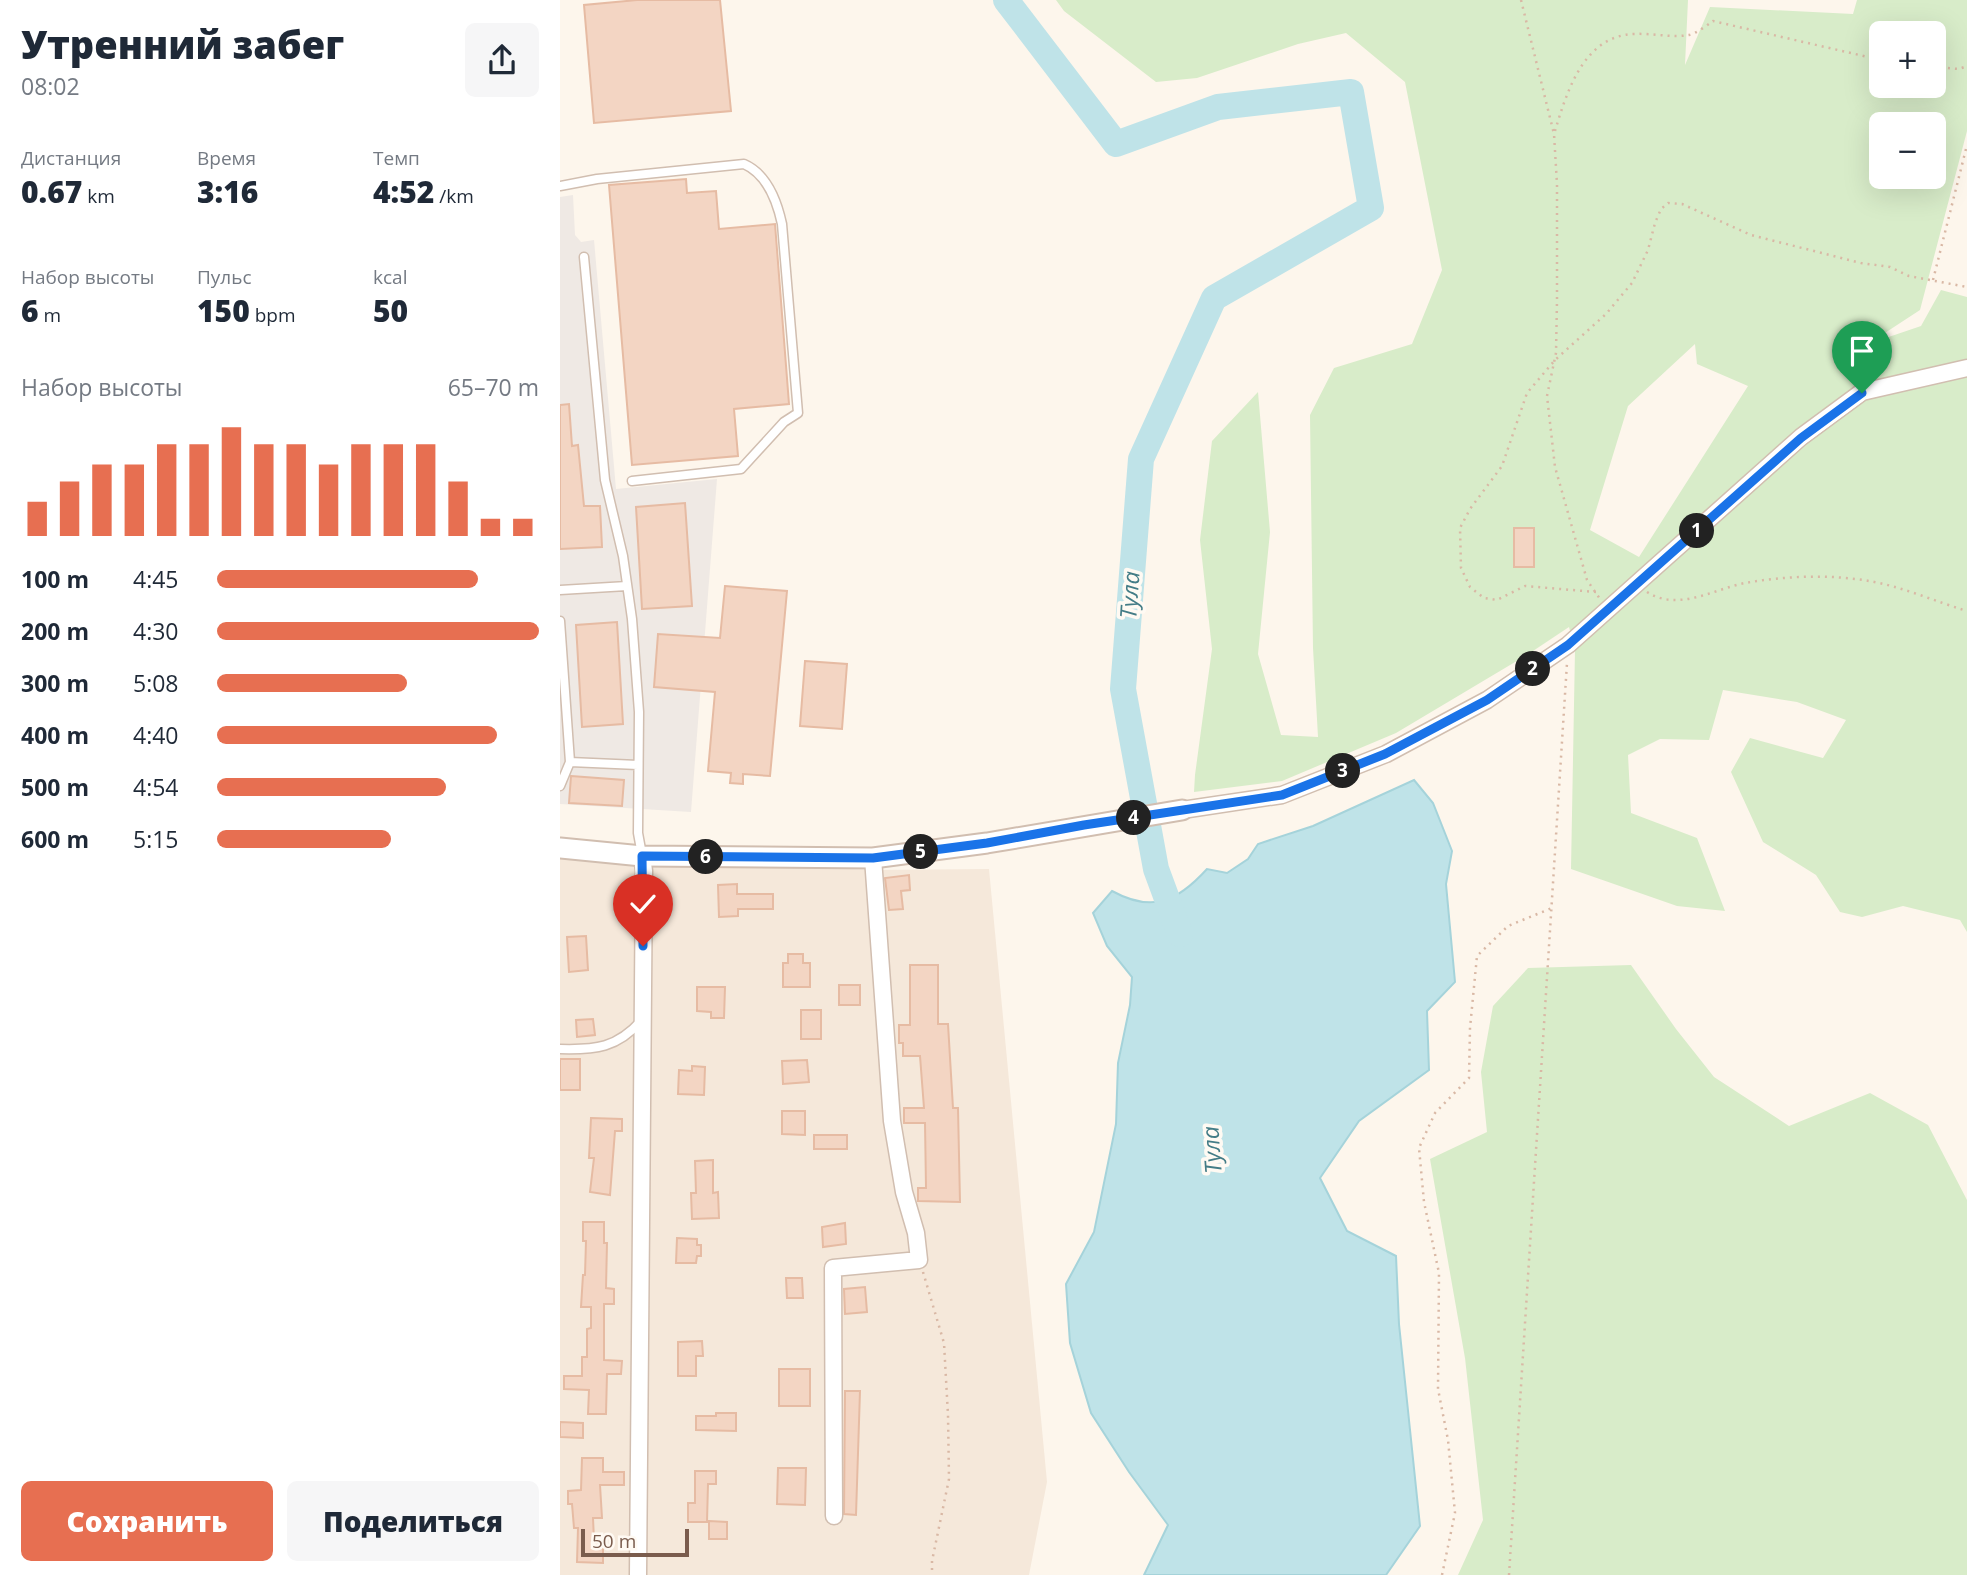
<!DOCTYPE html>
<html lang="ru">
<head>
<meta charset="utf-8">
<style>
	body { margin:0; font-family:"Open Sans",sans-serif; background:#f6f6f7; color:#1f2937; height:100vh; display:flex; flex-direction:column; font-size:26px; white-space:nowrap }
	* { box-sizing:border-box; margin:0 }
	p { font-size:23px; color:#747a83 }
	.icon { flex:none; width:38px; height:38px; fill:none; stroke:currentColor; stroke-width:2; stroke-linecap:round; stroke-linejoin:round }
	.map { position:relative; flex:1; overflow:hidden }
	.sheet { display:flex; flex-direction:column; background:#fff; width:560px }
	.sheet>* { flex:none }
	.controls { position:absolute; left:1309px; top:21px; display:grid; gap:14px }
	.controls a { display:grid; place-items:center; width:77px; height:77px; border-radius:10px; background:#fff; box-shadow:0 7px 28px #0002; font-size:35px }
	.scale { position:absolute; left:21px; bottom:18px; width:108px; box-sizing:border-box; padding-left:7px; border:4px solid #7a5c4d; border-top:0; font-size:19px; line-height:24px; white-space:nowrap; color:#7a5c4d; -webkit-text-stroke:5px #fffaf3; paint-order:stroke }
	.pin { position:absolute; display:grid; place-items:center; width:60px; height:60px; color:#fff; margin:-72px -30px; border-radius:50% 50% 50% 0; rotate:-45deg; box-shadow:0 0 7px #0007 }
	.pin .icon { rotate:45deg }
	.km { position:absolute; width:35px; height:35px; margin:-18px; border-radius:50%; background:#222; color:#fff; font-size:19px; line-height:35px; text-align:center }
	.round { display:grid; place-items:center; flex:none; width:74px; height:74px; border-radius:10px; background:#f6f6f7 }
	.summary { display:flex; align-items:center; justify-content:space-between; height:119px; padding:0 21px }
	h1 { font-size:38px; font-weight:800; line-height:52px }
	.metrics { display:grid; grid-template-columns:repeat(3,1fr); gap:10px; height:119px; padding:7px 21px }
	.metrics div { display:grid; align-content:center }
	.metrics b { font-size:30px; font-weight:800 }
	.metrics small { font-size:19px; font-weight:400 }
	.metrics p { font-size:19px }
	.chart { height:196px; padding:14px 21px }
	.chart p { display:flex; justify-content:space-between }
	.chart svg { width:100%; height:126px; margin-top:7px; stroke:#e76f51; stroke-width:6 }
	.button { display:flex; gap:14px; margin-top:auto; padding:14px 21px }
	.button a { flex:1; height:80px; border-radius:10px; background:#e76f51; color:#fff; font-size:28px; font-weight:800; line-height:80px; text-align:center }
	.button a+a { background:#f6f6f7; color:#1f2937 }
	ul { padding:0 21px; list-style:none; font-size:23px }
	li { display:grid; grid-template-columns:112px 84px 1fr; align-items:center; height:52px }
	li i { height:18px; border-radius:9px; background:#e76f51 }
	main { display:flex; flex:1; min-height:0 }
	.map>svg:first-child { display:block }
</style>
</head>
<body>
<main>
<section class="sheet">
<div class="summary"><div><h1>Утренний забег</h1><p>08:02</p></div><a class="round"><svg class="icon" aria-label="share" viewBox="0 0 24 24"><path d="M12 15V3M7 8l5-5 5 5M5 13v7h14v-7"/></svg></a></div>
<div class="metrics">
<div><p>Дистанция</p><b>0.67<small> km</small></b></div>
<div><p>Время</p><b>3:16</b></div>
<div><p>Темп</p><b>4:52<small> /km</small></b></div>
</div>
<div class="metrics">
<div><p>Набор высоты</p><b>6<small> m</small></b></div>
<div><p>Пульс</p><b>150<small> bpm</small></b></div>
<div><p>kcal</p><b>50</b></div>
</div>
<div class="chart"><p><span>Набор высоты</span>65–70 m</p>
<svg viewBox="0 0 160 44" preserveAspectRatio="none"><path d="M5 44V32M15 44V25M25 44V19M35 44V19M45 44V12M55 44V12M65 44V6M75 44V12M85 44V12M95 44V19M105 44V12M115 44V12M125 44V12M135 44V25M145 44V38M155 44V38"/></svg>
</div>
<ul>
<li><b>100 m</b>4:45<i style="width:81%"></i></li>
<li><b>200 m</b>4:30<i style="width:100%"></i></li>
<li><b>300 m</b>5:08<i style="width:59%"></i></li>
<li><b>400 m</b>4:40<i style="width:87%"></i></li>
<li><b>500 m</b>4:54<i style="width:71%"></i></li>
<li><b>600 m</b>5:15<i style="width:54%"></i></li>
</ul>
<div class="button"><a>Сохранить</a><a>Поделиться</a></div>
</section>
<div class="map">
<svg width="1407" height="1575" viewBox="0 0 1407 1575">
	<rect width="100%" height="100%" fill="#fdf6ec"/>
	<path fill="#f5e8da" d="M0 855 314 870 429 869 487 1482 469 1575H0Z"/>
	<path fill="#efe9e4" d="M13 195 15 235 21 242 34 240 56 489 157 479 131 812 0 804V197Z"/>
	<path fill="#d8ecc9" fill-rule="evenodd" d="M496 0H1128L1125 65 1150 7 1293 14 1297 0H1407V131L1360 310 1308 344 1361 326 1381 290 1407 297V932L1400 920 1343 906 1302 917 1280 912 1256 875 1203 842 1171 772 1190 738 1263 758 1286 720 1237 702 1163 690 1149 740 1100 739 1068 755 1071 813 1137 838 1165 911 1117 906 1011 869 1015 650 1009 627 967 655 836 733 722 781 634 792 635 775 652 649 640 540 652 441 698 392 710 532 698 654 721 735 758 737 753 648 750 415 774 368 852 344 882 270 845 82 786 33 738 44 637 78 596 82 504 11ZM1321 33H1374V86H1321ZM1321 124H1374V177H1321ZM1135 344 1137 364 1188 386 1079 557 1030 530 1068 406Z
		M1071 965 1116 1029 1154 1077 1229 1126 1310 1093 1368 1125 1407 1200V1575H898L923 1520 905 1358 870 1159 927 1132 921 1072 933 1006 968 968Z"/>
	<path fill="#bfe3e8" stroke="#a5d3da" stroke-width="2" d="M854 780 873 803 892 851 886 884 895 982 867 1011 869 1070 799 1121 760 1178 787 1231 836 1256 839 1324 860 1526 826 1575H584L608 1525 569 1472 531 1413 510 1343 506 1284 534 1232 556 1124 558 1063 570 1005 572 977 547 946 533 913 552 891C592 913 617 902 647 869L667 873 688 859 698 844 753 826Z"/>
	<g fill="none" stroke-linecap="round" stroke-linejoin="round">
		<path stroke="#bfe3e8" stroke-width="26" d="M446 0 556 144 658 107 791 92 811 208 654 298 581 459 563 689 596 869 620 934"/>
	</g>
	<path fill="#f3d5c3" stroke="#e6bba3" stroke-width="2" d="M77 0H160L171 111 34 123 24 5Z
		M126 179 127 193 156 191 159 229 215 224 229 404 174 409 178 456 72 465 49 185Z
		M9 404 12 446 18 445 24 506H40L42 547 0 549V405Z
		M125 503 132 606 82 609 76 507Z
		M954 528H974V567H954Z
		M165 586 227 591 210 776 183 774V784L170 783 171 773 148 771 155 692 94 687 98 634 160 638Z
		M57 622 63 724 22 727 16 625Z
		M245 661 287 664 282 729 240 726Z
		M11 776 64 780 62 806 9 803Z
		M349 875 350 890 341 891 343 909 329 910 325 878Z
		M177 884V894H213V909H178V916L159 917 158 885Z
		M26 936 28 970 9 972 7 937Z
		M228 954H243V963H250V987H223V963H228Z
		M350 965H378V1024H388L393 1108H398L400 1202 358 1201V1188H366L365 1123H344V1108H364L360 1056H343V1043H339V1025H350Z
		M279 985H300V1005H279Z
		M137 987H165L164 1018H151V1012L137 1011Z
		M241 1010H261V1039H241Z
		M33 1019 35 1035 17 1037 16 1020Z
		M0 1059H20V1090H0Z
		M247 1060 249 1082 223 1084 222 1061Z
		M132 1066 145 1067 144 1095 118 1094 119 1070 132 1071Z
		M222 1111H245V1135L222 1134Z
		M31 1118 62 1119V1131H55L50 1195 30 1192 34 1158H29Z
		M254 1135H287V1149H254Z
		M153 1160V1193L158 1192 159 1218 132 1219 131 1193H136L135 1161Z
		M23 1222H44V1243H47L46 1288 54 1289V1304H44V1360L62 1361 61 1374H47L46 1414H28L29 1390 4 1389V1376H22V1357H27V1329L31 1328V1307H21L23 1275H25L26 1241H23Z
		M285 1223 286 1244 263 1247 262 1227Z
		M117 1238 137 1239V1245H141V1256H137L136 1263H116Z
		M226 1278H242L243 1298H227Z
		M305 1287 307 1312 285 1314 284 1289Z
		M142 1341 143 1356H136V1376H118V1342Z
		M219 1369H250V1406H219Z
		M285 1391H300L296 1515 284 1514Z
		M156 1413H176V1431L136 1430V1416H156Z
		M0 1422 23 1423V1438L0 1437Z
		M22 1458H43V1472H64V1485H40L42 1518H33L34 1540H43V1563L17 1562 18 1528H14L12 1504H8V1491L21 1490Z
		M218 1468H246L245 1505 217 1504Z
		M135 1471H156V1484H148L147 1522H128V1503H135Z
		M149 1521 167 1522V1539H149Z"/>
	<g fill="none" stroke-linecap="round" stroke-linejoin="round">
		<defs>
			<path id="service" d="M0 186 37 179 184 164C207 174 217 201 222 224L238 413 224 422 181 469 72 481
				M24 257 45 480 63 556 72 619 79 712 78 833 82 855
				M0 590 67 586
				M0 621 10 762 78 765
				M0 786 10 762
				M0 1049C36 1050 57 1048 82 1020"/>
			<path id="minor" d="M622 810 722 795 826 754 927 700 1008 645 1241 437 1302 392 1407 368
				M274 1516 273 1268 359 1260 356 1233 344 1192 332 1121 313 858
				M78 1575 84 871 82 856"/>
			<path id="tertiary" d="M0 848 82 856 313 858 427 843 622 810"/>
		</defs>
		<use href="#service" stroke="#d1beb0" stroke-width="11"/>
		<use href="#minor" stroke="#d1beb0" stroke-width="19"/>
		<use href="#tertiary" stroke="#d1beb0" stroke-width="23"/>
		<path stroke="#d9b8a5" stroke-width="2.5" stroke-dasharray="2 5" stroke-linecap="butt" d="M961 0 994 134 997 184V300L996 353 987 396 995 467 1027 580 1040 599
			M1374 67 1399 69 1407 66
			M995 131C1007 91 1024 35 1075 34 1092 33 1112 38 1129 35 1137 33 1146 26 1153 21L1321 60
			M1373 280 1407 145
			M1036 592 965 586 937 600 924 598 910 587 901 568 900 528 910 509 942 466 967 393 995 360 1046 314 1072 283 1088 250 1095 223 1101 209 1108 203 1122 204 1191 235 1301 263 1330 267 1349 276 1407 287
			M1087 592C1118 612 1154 589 1185 583 1225 576 1269 574 1309 581 1340 586 1377 602 1407 611
			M363 1272 384 1343 388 1415 389 1479 372 1561V1575
			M882 1575 895 1513 888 1440 878 1389 879 1273 864 1202 859 1148 875 1113 909 1078 910 1028 917 956 948 926 992 908
			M949 1575 1007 663"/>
		<use href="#service" stroke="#fff" stroke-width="8"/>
		<use href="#minor" stroke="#fff" stroke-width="16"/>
		<use href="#tertiary" stroke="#fff" stroke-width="19"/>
	</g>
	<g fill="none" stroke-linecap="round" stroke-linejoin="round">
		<defs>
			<path id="route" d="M83 946 82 856 313 858 427 843 524 825 722 795 825 754 927 700 1008 645 1241 438 1302 393"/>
		</defs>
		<use href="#route" stroke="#fff" stroke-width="14"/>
		<use href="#route" stroke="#1a73e8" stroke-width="9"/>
	</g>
	<g text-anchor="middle" stroke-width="7" stroke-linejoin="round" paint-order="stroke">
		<g font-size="23" font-style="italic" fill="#437c86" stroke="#fffaf3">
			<text transform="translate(570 595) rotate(-86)" y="8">Тула</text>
			<text transform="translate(652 1150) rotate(-94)" y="8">Тула</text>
		</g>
	</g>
</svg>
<div class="controls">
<a>+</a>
<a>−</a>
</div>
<div class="scale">50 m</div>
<div class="pin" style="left:1302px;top:393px;background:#1e9e55"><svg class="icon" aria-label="arrive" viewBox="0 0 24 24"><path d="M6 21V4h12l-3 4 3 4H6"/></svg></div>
<div class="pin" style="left:83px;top:946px;background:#d93025"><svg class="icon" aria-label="check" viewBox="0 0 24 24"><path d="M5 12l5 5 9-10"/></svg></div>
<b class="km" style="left:1137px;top:531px">1</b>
<b class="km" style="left:973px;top:669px">2</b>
<b class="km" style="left:783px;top:771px">3</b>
<b class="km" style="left:574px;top:818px">4</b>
<b class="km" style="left:361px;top:852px">5</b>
<b class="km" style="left:146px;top:857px">6</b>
</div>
</main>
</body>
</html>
